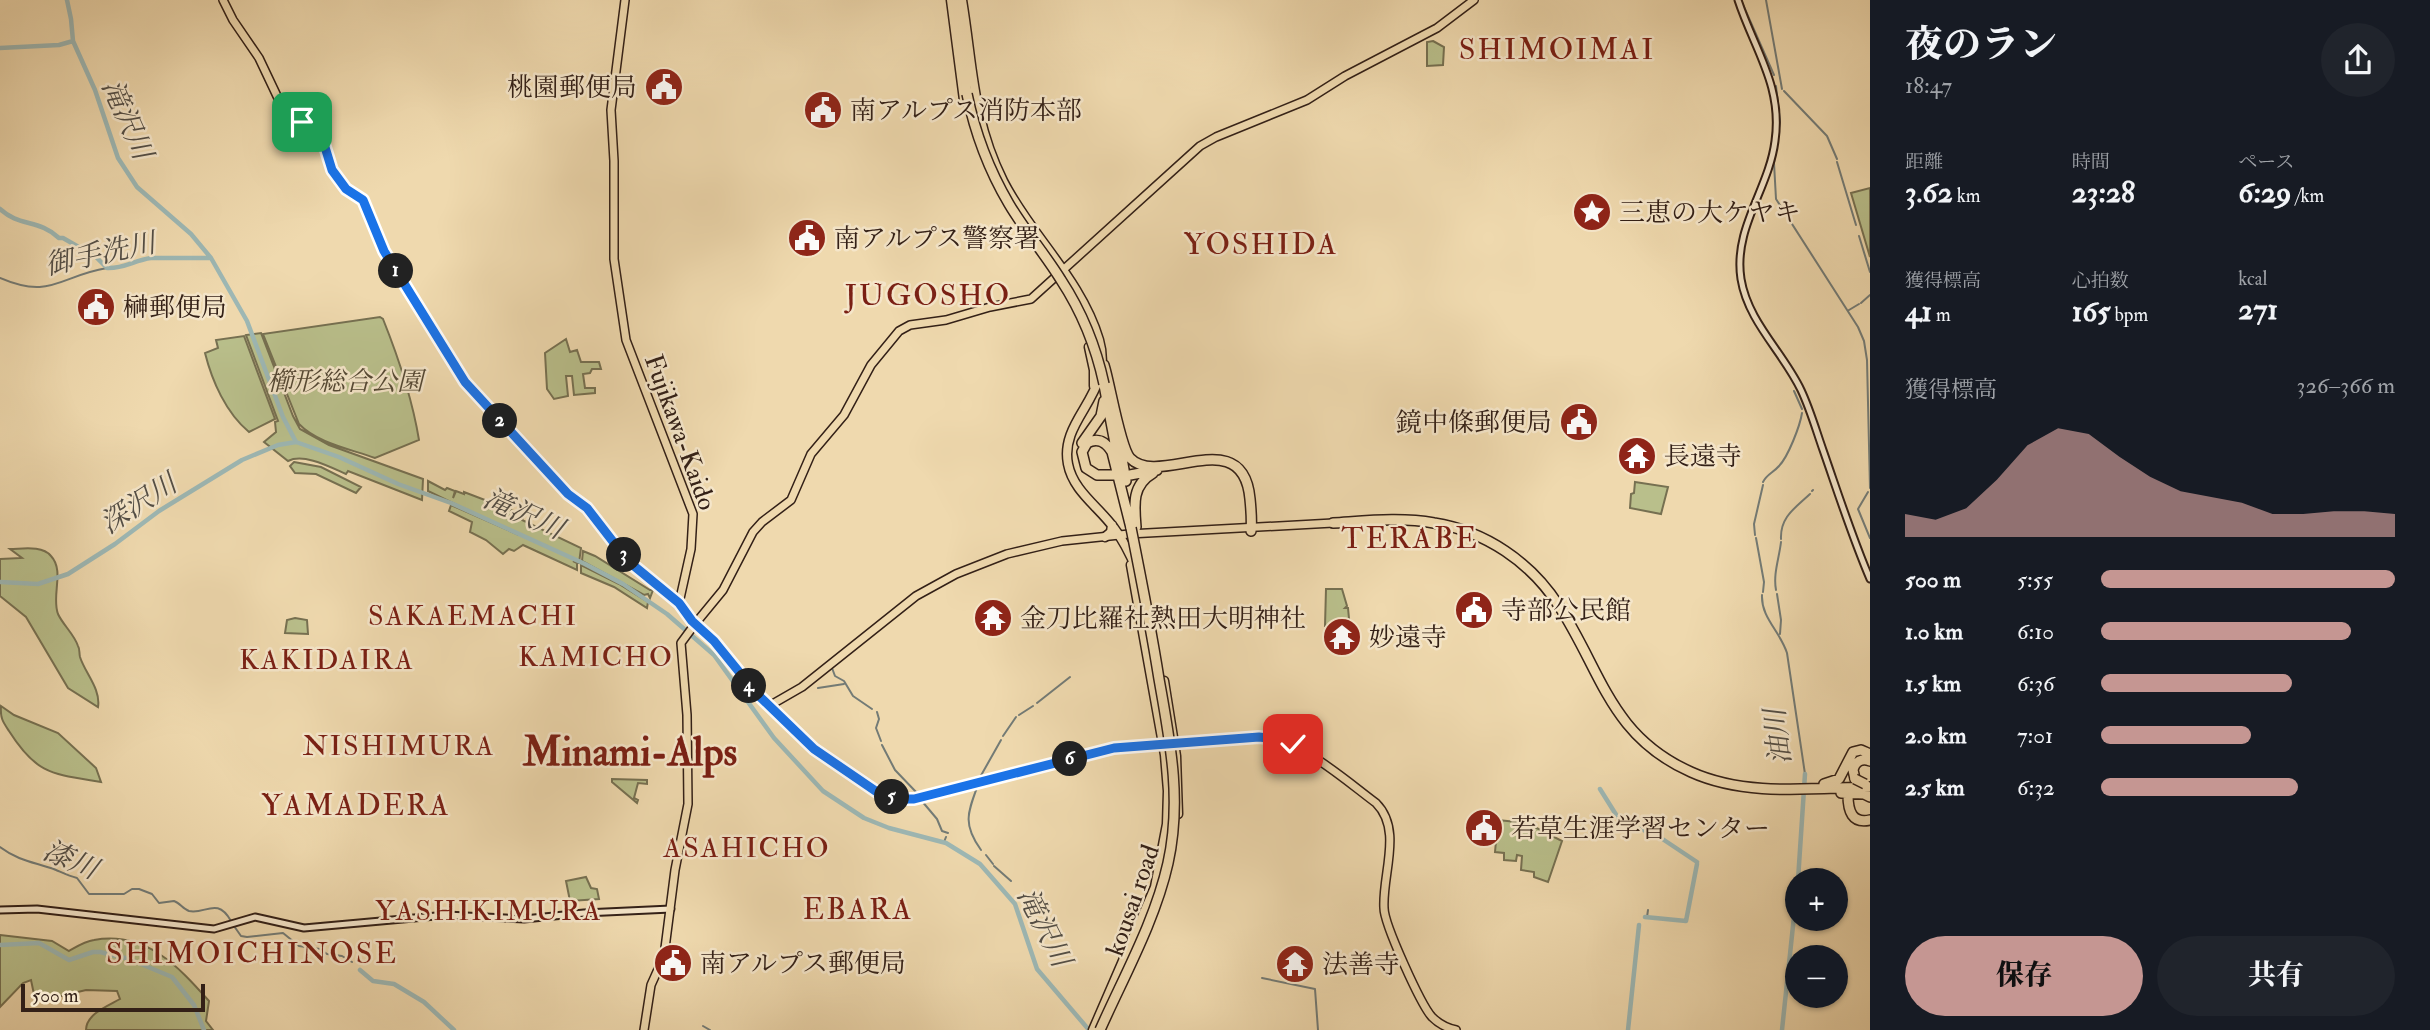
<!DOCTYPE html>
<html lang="ja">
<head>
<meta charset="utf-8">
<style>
	body { margin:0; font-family:"IM FELL Double Pica","Noto Serif JP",serif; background:#20242c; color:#f1f3f6; height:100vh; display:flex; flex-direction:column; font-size:26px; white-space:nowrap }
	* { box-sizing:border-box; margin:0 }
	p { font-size:23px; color:#9ea1a6 }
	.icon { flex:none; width:38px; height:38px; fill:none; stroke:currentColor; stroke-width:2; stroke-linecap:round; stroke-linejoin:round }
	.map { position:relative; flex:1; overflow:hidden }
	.details { display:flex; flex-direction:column; background:#171b24; width:560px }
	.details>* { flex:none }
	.fabs { position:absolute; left:1785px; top:868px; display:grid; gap:14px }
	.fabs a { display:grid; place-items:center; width:63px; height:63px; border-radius:50%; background:#171b24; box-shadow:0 2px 5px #0004; font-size:35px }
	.scale { position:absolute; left:21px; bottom:18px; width:184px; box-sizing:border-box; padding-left:7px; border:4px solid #332017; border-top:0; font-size:19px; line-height:24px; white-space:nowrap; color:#332017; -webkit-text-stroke:5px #f5e6ca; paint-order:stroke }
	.pin { position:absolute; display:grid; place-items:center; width:60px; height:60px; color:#fff; margin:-30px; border-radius:14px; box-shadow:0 4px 10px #0006 }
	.km { position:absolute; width:35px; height:35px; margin:-18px; border-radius:50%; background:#222; color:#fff; font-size:19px; line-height:35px; text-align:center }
	.round { display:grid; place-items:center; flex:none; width:74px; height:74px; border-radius:37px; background:#20242c }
	.head { display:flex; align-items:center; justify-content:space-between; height:119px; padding:0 35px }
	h1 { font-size:38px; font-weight:800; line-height:52px }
	.metrics { display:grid; grid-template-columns:repeat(3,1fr); gap:10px; height:119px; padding:7px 35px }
	.metrics div { display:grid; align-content:center }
	.metrics b { font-size:30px; font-weight:800 }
	.metrics small { font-size:19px; font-weight:400 }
	.metrics p { font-size:19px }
	.chart { height:196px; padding:14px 35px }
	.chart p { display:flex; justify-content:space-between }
	.chart svg { width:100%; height:126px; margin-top:7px; fill:#c59692; opacity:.7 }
	.action { display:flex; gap:14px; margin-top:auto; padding:14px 35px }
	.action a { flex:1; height:80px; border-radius:42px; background:#c59692; color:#111; font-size:28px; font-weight:800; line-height:80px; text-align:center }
	.action a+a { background:#20242c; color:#f1f3f6 }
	ul { padding:0 35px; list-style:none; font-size:23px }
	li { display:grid; grid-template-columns:112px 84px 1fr; align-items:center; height:52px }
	li i { height:18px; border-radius:9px; background:#c59692 }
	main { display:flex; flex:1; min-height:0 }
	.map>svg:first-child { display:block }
</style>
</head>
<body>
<main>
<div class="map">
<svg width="1870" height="1030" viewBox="0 0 1870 1030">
	<rect width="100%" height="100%" fill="#efd9ae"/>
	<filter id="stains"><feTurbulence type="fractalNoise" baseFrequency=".00286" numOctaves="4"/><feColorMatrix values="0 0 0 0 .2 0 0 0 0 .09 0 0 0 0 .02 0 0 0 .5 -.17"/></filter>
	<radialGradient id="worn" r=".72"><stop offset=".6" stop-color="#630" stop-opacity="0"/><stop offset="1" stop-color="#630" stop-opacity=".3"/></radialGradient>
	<path fill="#b9bf8b" stroke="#767051" stroke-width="2" d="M1433 41 1444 47 1443 65 1427 66V42Z
		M1870 188V257L1851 193Z
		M380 317 383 319C399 359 412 397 419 440L375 458C350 449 317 443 299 424L263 334Z
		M261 333 293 416 300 429 329 445 423 479 422 500 348 471 346 474C330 467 304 453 288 461L264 442 276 432 275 422 278 421 246 335Z
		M244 336 275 419 249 432C226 413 212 381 205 353L218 348 216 340Z
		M566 339 570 352 577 350 581 362H599L601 369H592L590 373 583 374 585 388H595V393L574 395 572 376H566L568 396 554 399 547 389 545 353Z
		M294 462 321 467 361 487 356 493 316 474 295 473 290 466Z
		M428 481 445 490 447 488 455 491 453 498 456 491 464 494V492L524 515 522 520 581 548 579 563 573 561 577 563V570L523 545 514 551 509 549 503 554 486 540 470 532 472 522 449 511 451 505 519 535 428 491Z
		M1635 482 1668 487 1661 514 1630 508 1631 494 1634 493Z
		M10 549C22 549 42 545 51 556 65 571 51 596 58 614 63 625 74 634 78 646 80 649 79 653 80 657 85 673 101 689 98 707L68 688 26 617 0 596V559L22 558Z
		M583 551 595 556 650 590H653L650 598 648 594 644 595 582 561Z
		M581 565 619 584 648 602 647 608 614 587 581 573Z
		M1326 589H1342L1347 606 1345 608H1348L1350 629 1331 631 1332 626H1325Z
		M295 618 307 620 308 634 285 633 287 620Z
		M1 706 14 715 58 733 96 768 101 782C52 774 37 775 9 731 3 722 0 718 1 706Z
		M612 779 647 780V784L638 783 634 798 638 800 637 803 612 782Z
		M1498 820 1527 823 1562 841 1548 882 1534 877V872L1521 870 1522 856 1517 855 1516 861 1504 860V853L1495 852 1496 841 1488 839 1489 830 1497 831Z
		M586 877 591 888 597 889 599 899 570 901 566 881Z
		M0 935 52 941 69 951C76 947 85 941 94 940 146 931 178 966 209 1001L206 1021 213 1030H86C86 1014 108 1006 120 999L117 991 86 990 45 1000 35 999 31 980 23 983 0 1007Z"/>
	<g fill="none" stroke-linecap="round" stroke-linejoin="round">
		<path stroke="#737b76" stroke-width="2" d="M1741 0 1774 75
			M1766 0 1782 89
			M1776 86 1780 121 1774 163 1776 199 1858 327 1864 341 1867 360 1870 488
			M1784 91 1827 136 1837 159
			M1837 162 1856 225
			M1859 236 1870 272
			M0 278C51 300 59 276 107 268
			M1861 303 1870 295
			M1849 310 1859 304
			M1794 391 1802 409
			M1763 482C1767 474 1773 473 1779 466 1788 457 1800 426 1802 413
			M1812 491 1813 490
			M1868 492 1858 509 1870 538
			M1755 535 1754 524 1763 485
			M1756 538 1764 582 1763 592
			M1781 539C1780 517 1795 508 1810 494
			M1776 590C1773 574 1779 559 1781 542
			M1777 594 1781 620 1780 634
			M1762 595C1761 618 1780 631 1787 653L1805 774
			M832 668 835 676 844 681 853 696 872 709
			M818 688 844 684
			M1037 703 1070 677
			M877 712 879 719 876 728 881 741
			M1019 715 1033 706
			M1003 736 1016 717
			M882 745 895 770 917 793
			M979 779 1001 740
			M978 785C968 812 962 824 981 850
			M921 800 937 819 942 831 948 833
			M944 842 946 837
			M0 847C20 862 35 862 56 870 63 873 69 876 77 878L89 894H124L132 889H139L152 894 159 903 174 901C180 903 183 909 189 911 205 915 217 896 231 921
			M986 855 993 864
			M994 866 1011 881
			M1647 917 1648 910
			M234 926 241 936 247 937 283 933 299 946 320 949 327 954 342 956 352 962
			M1262 978 1315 989 1318 1030
			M703 1026 710 1030"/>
		<path stroke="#9db8b5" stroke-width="4.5" d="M67 0 71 19 73 41 95 90 118 158 137 187 191 234 211 258 247 321 283 417 296 442 339 457 398 484 451 503 585 564 623 584 667 614 714 655 774 738 823 791 864 818 889 828 946 843 980 864 1015 904 1037 969 1089 1030
			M0 48 59 45 73 41
			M0 209C19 227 39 219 59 238H63L96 257 107 268C123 269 135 260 151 258H210
			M0 582 38 584 68 574 115 544 159 511 242 460 278 445 296 442
			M1600 789 1625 829H1643L1647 833 1661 838 1697 862
			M1798 880 1805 774
			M1645 917 1686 921 1697 864
			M0 945 39 943 69 960 93 952H100L129 959 172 977 194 1005 204 1030
			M360 970 373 981 394 984 424 1002 454 1030
			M1628 1030 1639 925
			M1782 1030 1797 888"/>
		<defs>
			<path id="secondary" d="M1738 0C1754 49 1783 86 1775 141 1769 189 1733 228 1741 279 1748 322 1783 352 1801 390 1810 409 1816 430 1823 450 1838 493 1852 537 1870 579
				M0 910 37 909 214 929 255 917 304 928 447 915 524 919 584 913 671 909"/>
			<path id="primary" d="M223 0 233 20 259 58 286 115 321 134 332 170 347 189 363 200 384 251 465 382 568 494 587 508 628 561 679 603
				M625 0 611 110 614 161V259L626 340 693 514 691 549 679 603 695 624 681 643 687 715 688 804 675 870 664 956 651 985 644 1030
				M769 706 802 687 916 596 956 574 1007 554 1062 541 1129 534 1333 523
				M1456 1030C1447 1028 1439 1024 1432 1017 1421 1005 1384 924 1384 908 1382 874 1403 830 1376 803 1345 780 1300 739 1261 737L1114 748 921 797 897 799 877 792 814 749 757 694 714 641 695 624 723 590 753 532 762 522 791 500 811 454 844 415 871 365 899 331 910 325 946 320 990 307 1031 299 1200 146 1216 137 1307 100 1345 76 1437 28 1474 0"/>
			<path id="trunk" d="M951 0 964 100
				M962 0C973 66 972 119 1003 181 1031 236 1081 279 1099 340 1115 395 1059 418 1068 464 1073 491 1099 507 1114 528 1124 541 1131 556 1137 570
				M1089 347 1094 370V386
				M1105 537 1111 532 1112 525
				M1164 681 1176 756 1178 814
				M1093 1030 1155 887 1167 824 1168 791 1165 755 1131 565"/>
			<path id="motorway" d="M957 0 967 94
				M1104 365C1110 384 1120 447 1130 458 1159 489 1243 421 1250 499 1251 509 1252 521 1251 531
				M1104 385 1117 454
				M1082 443 1101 416 1104 401
				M1120 447 1126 481
				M1114 475H1097L1086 468 1082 452 1087 443C1098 437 1106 442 1112 452L1131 528
				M1130 475 1157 470
				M1333 523C1366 521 1401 517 1434 523 1485 531 1531 562 1559 606 1602 672 1610 736 1691 772 1746 797 1812 788 1870 787
				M1136 527C1134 504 1132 485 1153 473
				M1855 779 1853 770C1855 761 1862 758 1870 761
				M1824 784 1839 779 1853 752 1861 750 1870 754
				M1841 793 1864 794 1870 797
				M1848 795C1848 811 1852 824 1870 820"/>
		</defs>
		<use href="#secondary" stroke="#332017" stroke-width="9"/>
		<use href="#primary" stroke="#332017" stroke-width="10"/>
		<use href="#trunk" stroke="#332017" stroke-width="11"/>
		<use href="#motorway" stroke="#332017" stroke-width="12"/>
		<use href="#secondary" stroke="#f5e6ca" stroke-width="5"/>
		<use href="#primary" stroke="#efd9ae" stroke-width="7"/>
		<use href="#trunk" stroke="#efd9ae" stroke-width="8"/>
		<use href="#motorway" stroke="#efd9ae" stroke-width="9"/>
		<defs>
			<path id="motorway-bridge" d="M967 94C975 133 989 170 1009 204 1025 231 1045 254 1061 280 1082 312 1096 347 1104 384
				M1855 779 1865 784
				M1100 1030C1124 976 1155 921 1168 863 1182 800 1170 741 1159 679 1151 628 1141 578 1131 528"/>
		</defs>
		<use href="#motorway-bridge" stroke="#332017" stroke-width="12" stroke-linecap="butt"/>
		<use href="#motorway-bridge" stroke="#efd9ae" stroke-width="9"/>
	</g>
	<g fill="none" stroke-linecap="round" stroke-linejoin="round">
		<defs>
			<path id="route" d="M302 122 321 134 332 170 346 189 363 200 384 251 465 382 568 494 587 508 628 561 679 603 692 621 714 641 757 694 814 749 877 792 897 799H914L1114 748 1259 737 1276 739 1293 744"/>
		</defs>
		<use href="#route" stroke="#fff" stroke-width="14"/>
		<use href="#route" stroke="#1a73e8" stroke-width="9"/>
	</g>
	<defs>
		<symbol id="civic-disc" viewBox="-11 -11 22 22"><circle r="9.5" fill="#8f2418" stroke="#f5e6ca"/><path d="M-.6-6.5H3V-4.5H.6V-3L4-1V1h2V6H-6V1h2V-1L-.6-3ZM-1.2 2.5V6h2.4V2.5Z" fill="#fff"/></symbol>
		<symbol id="sight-disc" viewBox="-11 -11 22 22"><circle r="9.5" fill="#8f2418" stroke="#f5e6ca"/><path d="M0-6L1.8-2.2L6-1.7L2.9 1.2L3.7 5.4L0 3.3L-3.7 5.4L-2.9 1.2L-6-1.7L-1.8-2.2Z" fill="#fff"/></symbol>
		<symbol id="temple-disc" viewBox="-11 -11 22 22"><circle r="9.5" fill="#8f2418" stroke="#f5e6ca"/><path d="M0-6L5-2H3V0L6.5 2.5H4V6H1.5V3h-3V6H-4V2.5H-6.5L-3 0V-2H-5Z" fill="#fff"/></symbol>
	</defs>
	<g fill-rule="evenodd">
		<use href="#civic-disc" x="642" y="65" width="44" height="44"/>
		<use href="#civic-disc" x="801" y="88" width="44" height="44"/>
		<use href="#sight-disc" x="1570" y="190" width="44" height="44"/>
		<use href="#civic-disc" x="785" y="216" width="44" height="44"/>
		<use href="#civic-disc" x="74" y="285" width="44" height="44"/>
		<use href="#civic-disc" x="1557" y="400" width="44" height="44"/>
		<use href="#temple-disc" x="1615" y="434" width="44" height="44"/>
		<use href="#civic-disc" x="1452" y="588" width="44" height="44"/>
		<use href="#temple-disc" x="971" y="596" width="44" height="44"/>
		<use href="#temple-disc" x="1320" y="615" width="44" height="44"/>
		<use href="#civic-disc" x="1462" y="806" width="44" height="44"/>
		<use href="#civic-disc" x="651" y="941" width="44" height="44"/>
		<use href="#temple-disc" x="1273" y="942" width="44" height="44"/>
	</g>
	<g text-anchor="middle" stroke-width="5" stroke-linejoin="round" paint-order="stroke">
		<g font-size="26" fill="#332017" stroke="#f5e6ca" text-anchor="start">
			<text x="637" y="96" text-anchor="end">桃園郵便局</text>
			<text x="850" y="119">南アルプス消防本部</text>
			<text x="1619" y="221">三恵の大ケヤキ</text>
			<text x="834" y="247">南アルプス警察署</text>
			<text x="123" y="316">榊郵便局</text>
			<text x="1552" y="431" text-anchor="end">鏡中條郵便局</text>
			<text x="1664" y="465">長遠寺</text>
			<text x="1501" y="619">寺部公民館</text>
			<text x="1020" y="627">金刀比羅社熱田大明神社</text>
			<text x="1369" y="646">妙遠寺</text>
			<text x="1511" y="837">若草生涯学習センター</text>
			<text x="700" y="972">南アルプス郵便局</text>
			<text x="1322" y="973">法善寺</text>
		</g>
		<g font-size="26" font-style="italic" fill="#544834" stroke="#f5e6ca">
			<text x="345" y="390">櫛形総合公園</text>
		</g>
		<g font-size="26" fill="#332017" stroke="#f5e6ca">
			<text transform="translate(681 432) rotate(70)" y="9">Fujikawa-Kaido</text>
			<text transform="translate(1132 900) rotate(-71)" y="9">kousai road</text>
		</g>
		<g font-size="28" font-style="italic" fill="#534e46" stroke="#f5e6ca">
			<text transform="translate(128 119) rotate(66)" y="10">滝沢川</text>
			<text transform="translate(100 253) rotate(-12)" y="10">御手洗川</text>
			<text transform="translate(138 503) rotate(-33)" y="10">深沢川</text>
			<text transform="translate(524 513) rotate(24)" y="10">滝沢川</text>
			<text transform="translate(1777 737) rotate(-97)" y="10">油川</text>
			<text transform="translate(71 859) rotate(23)" y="10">漆川</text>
			<text transform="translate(1045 927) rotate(63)" y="10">滝沢川</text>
		</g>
		<g font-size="28" letter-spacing="2" fill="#7a1f14" stroke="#f5e6ca">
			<text x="473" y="625">SAKAEMACHI</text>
			<text x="596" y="666">KAMICHO</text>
			<text x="327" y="669">KAKIDAIRA</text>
			<text x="399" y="755">NISHIMURA</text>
			<text x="747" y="857">ASAHICHO</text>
			<text x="489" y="920">YASHIKIMURA</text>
		</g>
		<g font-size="30" letter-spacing="2" fill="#7a1f14" stroke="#f5e6ca">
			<text x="1557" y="59">SHIMOIMAI</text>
			<text x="1261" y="254">YOSHIDA</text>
			<text x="928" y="305">JUGOSHO</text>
			<text x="1410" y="548">TERABE</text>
			<text x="356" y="815">YAMADERA</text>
			<text x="858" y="919">EBARA</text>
			<text x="252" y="963">SHIMOICHINOSE</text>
		</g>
		<g font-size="40" font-weight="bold" fill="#7a1f14" stroke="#f5e6ca">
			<text x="630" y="765">Minami-Alps</text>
		</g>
	</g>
	<rect width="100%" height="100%" filter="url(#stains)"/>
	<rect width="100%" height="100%" fill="url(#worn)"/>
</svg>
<div class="fabs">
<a>+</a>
<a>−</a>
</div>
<div class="scale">500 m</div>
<div class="pin" style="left:302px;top:122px;background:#1e9e55"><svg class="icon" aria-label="arrive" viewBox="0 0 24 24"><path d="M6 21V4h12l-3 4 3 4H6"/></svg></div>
<div class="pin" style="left:1293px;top:744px;background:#d93025"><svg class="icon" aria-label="check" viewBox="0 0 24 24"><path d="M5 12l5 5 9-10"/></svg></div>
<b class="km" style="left:396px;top:271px">1</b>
<b class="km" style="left:500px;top:421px">2</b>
<b class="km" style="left:624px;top:555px">3</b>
<b class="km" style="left:749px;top:686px">4</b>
<b class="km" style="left:892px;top:797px">5</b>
<b class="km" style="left:1070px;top:759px">6</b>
</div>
<section class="details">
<div class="head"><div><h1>夜のラン</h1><p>18:47</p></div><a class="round"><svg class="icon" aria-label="share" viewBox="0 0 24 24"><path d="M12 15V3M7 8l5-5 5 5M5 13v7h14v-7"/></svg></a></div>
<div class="metrics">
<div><p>距離</p><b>3.62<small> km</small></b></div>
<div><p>時間</p><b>23:28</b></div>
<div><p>ペース</p><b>6:29<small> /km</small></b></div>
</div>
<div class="metrics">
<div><p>獲得標高</p><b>41<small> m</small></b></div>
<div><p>心拍数</p><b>165<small> bpm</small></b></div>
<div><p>kcal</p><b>271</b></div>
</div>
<div class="chart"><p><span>獲得標高</span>326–366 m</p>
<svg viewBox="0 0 160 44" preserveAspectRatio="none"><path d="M0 44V36L10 38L20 34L30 24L40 12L50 6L60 8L70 16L80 23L90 28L100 30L110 32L120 36L130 36L140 35L150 35L160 36V44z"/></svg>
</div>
<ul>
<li><b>500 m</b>5:55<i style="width:100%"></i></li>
<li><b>1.0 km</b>6:10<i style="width:85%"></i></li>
<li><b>1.5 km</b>6:36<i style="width:65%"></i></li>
<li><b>2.0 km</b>7:01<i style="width:51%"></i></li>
<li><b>2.5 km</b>6:32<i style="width:67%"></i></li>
</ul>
<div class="action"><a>保存</a><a>共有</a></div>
</section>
</main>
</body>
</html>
